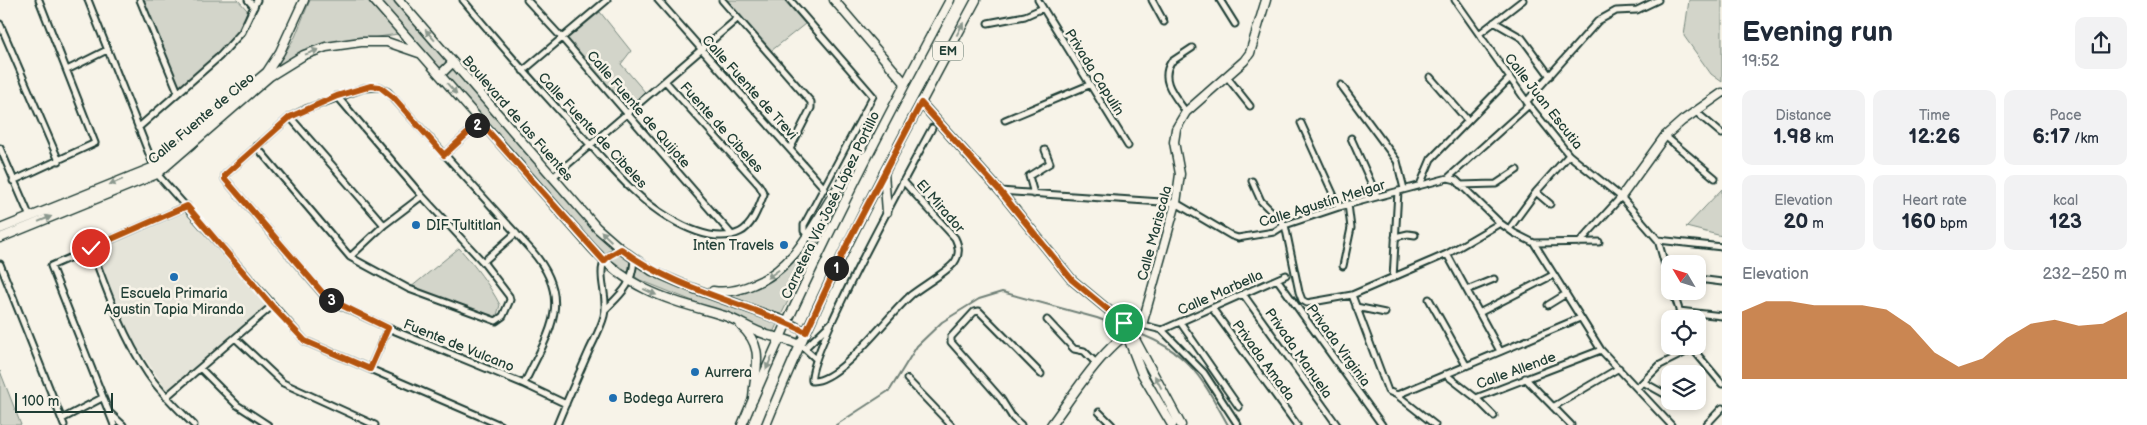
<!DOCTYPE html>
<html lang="en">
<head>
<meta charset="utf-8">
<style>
	body { margin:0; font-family:"Balsamiq Sans",sans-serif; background:#f2f2f3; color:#1f2937; height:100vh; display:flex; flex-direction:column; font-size:19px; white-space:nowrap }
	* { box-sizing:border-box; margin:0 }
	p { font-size:16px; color:#747a83 }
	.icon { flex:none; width:28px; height:28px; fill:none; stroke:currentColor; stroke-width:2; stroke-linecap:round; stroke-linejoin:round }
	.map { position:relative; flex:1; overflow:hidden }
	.panel { display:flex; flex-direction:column; background:#fff; width:425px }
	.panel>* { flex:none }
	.needle { width:32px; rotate:308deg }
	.controls { position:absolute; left:1661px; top:255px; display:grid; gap:10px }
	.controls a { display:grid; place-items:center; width:45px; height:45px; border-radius:10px; background:#fff; box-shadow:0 2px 8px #0003; font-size:25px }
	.scale { position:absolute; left:15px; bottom:12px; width:98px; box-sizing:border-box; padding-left:5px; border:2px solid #1f3d34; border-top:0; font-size:14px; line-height:18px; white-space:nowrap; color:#1f3d34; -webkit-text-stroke:4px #f7f3e8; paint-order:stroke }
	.pin { position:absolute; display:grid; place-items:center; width:42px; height:42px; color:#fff; margin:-21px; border:2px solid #fff; border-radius:50%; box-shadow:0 1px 5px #0007 }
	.km { position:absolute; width:25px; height:25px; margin:-12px; border-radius:50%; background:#222; color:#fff; font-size:14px; line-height:25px; text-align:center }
	.round { display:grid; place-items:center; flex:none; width:52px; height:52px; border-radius:10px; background:#f2f2f3 }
	.headline { display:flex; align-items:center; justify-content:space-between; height:85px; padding:0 20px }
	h1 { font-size:28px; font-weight:600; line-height:38px }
	.figures { display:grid; grid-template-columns:repeat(3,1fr); gap:8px; height:85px; padding:5px 20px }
	.figures div { display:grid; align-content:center; border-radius:10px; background:#f2f2f3; text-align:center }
	.figures b { font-size:21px; font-weight:600 }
	.figures small { font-size:14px; font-weight:400 }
	.figures p { font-size:14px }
	.chart { height:140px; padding:10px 20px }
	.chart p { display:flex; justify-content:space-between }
	.chart svg { width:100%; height:90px; margin-top:5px; fill:#b45309; opacity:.7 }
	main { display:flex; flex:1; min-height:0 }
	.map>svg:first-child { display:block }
</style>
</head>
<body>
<main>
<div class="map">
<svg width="1722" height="425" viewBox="0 0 1722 425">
	<rect width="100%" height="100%" fill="#f7f3e8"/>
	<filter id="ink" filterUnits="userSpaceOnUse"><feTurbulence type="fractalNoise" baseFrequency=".02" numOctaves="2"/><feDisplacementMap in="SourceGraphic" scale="10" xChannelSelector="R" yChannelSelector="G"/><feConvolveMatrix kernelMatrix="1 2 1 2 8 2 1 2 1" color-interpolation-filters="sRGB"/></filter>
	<g filter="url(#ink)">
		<path fill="#e5e4d9" d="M186 207 269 306 168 392 120 322 94 248 173 217Z"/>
		<path fill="#d3d5ca" stroke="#79897f" d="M142 0H238L247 10 242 32 179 88Z
			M310 0H367L398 34 326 45 277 66 295 37Z
			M379 0H392L595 232 618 254 643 271 777 324 773 333 640 280 611 260 581 232Z
			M726 0H784L805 24 771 51Z
			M1689 0H1722V82L1711 74 1684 36Z
			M600 12 631 51 621 64 645 92 627 108 567 39Z
			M852 174 781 315 728 295C746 290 770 282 784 269 813 243 826 203 852 174Z
			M1722 189V236L1686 227Z
			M459 248C475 266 489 284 500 305L496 318 410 288Z
			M0 371 21 425H0Z"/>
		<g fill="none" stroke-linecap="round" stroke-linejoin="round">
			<path stroke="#6f8077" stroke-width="2" d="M1137 333C1190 352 1202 379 1228 425
				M836 425 890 390 917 346 942 322 979 299 1002 292 1097 318 1124 328"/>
			<defs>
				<path id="street" d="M88 0 157 174 305 341 500 425
					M140 0 178 92
					M248 0 254 7
					M463 0C502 47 542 92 583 137 610 166 635 198 669 218 689 230 717 243 740 232 753 226 759 206 764 194L759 185 665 81
					M527 0 562 38 732 235
					M658 0 825 189
					M722 0 811 102V108L790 149
					M790 0 873 96 804 225V231L808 235
					M1038 0 1128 146
					M1152 0 1164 22
					M1220 0 1235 24
					M1455 0 1529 105 1569 155 1621 197 1658 240 1670 283
					M1494 22 1522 38 1550 76
					M988 23 1025 16 1043 8
					M0 24 59 161
					M1479 34 1523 0
					M67 70 107 50
					M523 71 607 0
					M1227 77 1250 106
					M1430 77 1468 121
					M1341 85 1397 161 1404 189
					M1527 101 1598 21 1616 11 1637 10 1658 0
					M1186 112C1176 97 1159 81 1171 62L1192 48
					M1696 112 1722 134
					M290 117 384 225
					M1005 120 1089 85
					M1301 123 1339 207
					M138 128 220 56 242 32 257 0
					M1665 136 1715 178
					M1351 138 1377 196
					M256 146 350 257 409 289 496 321 503 316 510 300 509 296 483 262 422 196 337 96
					M0 148 30 217
					M444 155 480 122
					M553 177 737 19
					M1448 178 1529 105
					M13 181 95 143 39 0
					M903 181 955 238C959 246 960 255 954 263 948 271 921 287 911 295 888 315 841 382 812 381 806 356 914 162 932 128
					M1252 181 1261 201 1285 225
					M1420 185 1431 159 1510 78
					M1460 185 1496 184 1517 170
					M1000 191 1176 203 1232 236 1238 238 1274 232 1285 225 1339 207 1448 178 1456 180 1500 223 1514 233 1534 243 1601 350 1671 425
					M1536 192 1550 204
					M1034 194 1029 176 1050 163 1045 150
					M1285 225 1299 292 1302 300 1307 303 1352 295 1447 254 1500 223
					M1509 229 1536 192 1569 155
					M1395 237 1408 234 1415 235
					M1658 240 1722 247
					M1534 243 1599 242
					M1579 243 1621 197
					M91 248C107 291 122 335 148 374 161 393 178 409 194 425
					M1447 254 1500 351
					M350 257 384 225 422 196
					M483 262 516 233
					M0 264 64 425
					M1343 266 1351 228 1348 204
					M1393 278 1398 191
					M1277 279 1382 425
					M1698 279 1722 282
					M1467 290 1494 279
					M1673 291 1682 319
					M1243 294 1337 425
					M1352 295 1388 391 1397 395 1580 318
					M1429 299 1466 365
					M1548 305 1566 294
					M1356 307 1385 313
					M1212 308 1297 425
					M606 309C623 292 632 285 634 260
					M1679 311 1722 316
					M1479 313 1553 275
					M1047 320 1074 349 1084 351 1097 364
					M1180 322 1239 407
					M1142 325 1162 330 1204 373 1238 425
					M1162 330 1286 275
					M235 338 283 383 375 425
					M802 346 816 359
					M806 347 831 323
					M1692 348 1722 384
					M200 368 237 405 268 425
					M370 369 388 328
					M1445 374 1476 398 1494 416
					M1525 378 1571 425
					M907 379 951 425
					M1643 382 1670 397
					M524 384C548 333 575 301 532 251L388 92 380 87 364 88 306 109 290 117 225 175V179L327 299 388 328 524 384 566 404
					M1637 388 1660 365 1692 349
					M1397 395 1435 425
					M166 397 272 306
					M1476 398 1601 350
					M1553 407 1619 368
					M1099 412 1112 425
					M110 413 123 425
					M62 419 102 398
					M114 425 51 266 187 206
					M557 425C567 400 578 376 589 351 594 340 601 328 604 316 611 291 586 262 621 249
					M1021 425 1013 418 1001 399 951 342V337L974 312 979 311 1041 374
					M1706 425 1722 408"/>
				<path id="secondary" d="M374 0 591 247C633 293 668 299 725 316 740 321 754 332 771 336 781 338 789 340 800 345
					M399 0 597 228 621 249 652 271 692 288 787 322 806 332
					M834 0 905 83
					M440 75 453 62
					M921 103 1000 191 1072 280 1124 323 1130 330 1181 425
					M884 173 887 212
					M1621 197 1665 136 1682 121 1722 93
					M0 229 154 167 267 72 280 52 304 0
					M0 238 157 174 270 76 304 55 326 47 361 42H387L419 53
					M713 291C728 293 741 290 754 284 793 269 812 228 833 195 844 178 849 165 867 155
					M741 326C767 349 754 370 753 399
					M1125 330 1142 374 1172 425
					M1051 425C1075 393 1105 342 1142 325L1176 203 1180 174 1174 142 1176 129 1186 112 1244 61 1250 53 1266 0"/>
				<path id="primary" d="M742 425C803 279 875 139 950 0
					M766 425C825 278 901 140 976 0"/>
			</defs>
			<use href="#street" stroke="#1f3d34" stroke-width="9"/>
			<use href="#secondary" stroke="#1f3d34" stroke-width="11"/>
			<use href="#primary" stroke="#1f3d34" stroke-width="11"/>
			<use href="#street" stroke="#f7f3e8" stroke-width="5"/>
			<use href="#secondary" stroke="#f7f3e8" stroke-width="8"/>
			<use href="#primary" stroke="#f7f3e8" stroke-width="8"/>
		</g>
		<defs><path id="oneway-solid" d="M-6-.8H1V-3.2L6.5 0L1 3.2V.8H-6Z" transform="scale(1.25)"/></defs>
		<g fill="#8b988e">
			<use href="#oneway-solid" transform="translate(960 29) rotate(-62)"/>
			<use href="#oneway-solid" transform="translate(430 35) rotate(-131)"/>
			<use href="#oneway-solid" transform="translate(312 52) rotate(-20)"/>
			<use href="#oneway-solid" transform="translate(452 89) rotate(49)"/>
			<use href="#oneway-solid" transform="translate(116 182) rotate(158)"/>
			<use href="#oneway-solid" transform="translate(45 219) rotate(-22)"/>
			<use href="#oneway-solid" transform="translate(606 236) rotate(-136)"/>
			<use href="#oneway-solid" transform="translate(773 274) rotate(145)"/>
			<use href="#oneway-solid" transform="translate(650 292) rotate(25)"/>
			<use href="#oneway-solid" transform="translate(769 363) rotate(114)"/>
			<use href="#oneway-solid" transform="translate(1158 382) rotate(-118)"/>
		</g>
	</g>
	<g fill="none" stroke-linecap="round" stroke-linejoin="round" filter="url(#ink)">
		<defs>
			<path id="route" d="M91 248 187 206 272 306 305 341 370 369 388 328 327 298 225 179V175L290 117 337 96 371 86 380 87 394 98 444 155 480 122 604 261 609 256 621 249C675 290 745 302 806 332L850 238 921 103 1000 191 1072 280 1124 323"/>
		</defs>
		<use href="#route" stroke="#fff" stroke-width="10"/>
		<use href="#route" stroke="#b45309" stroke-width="6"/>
	</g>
	<g fill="#1f6fb2" stroke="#f7f3e8" stroke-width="2">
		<circle cx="416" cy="225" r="5"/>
		<circle cx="784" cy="245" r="5"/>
		<circle cx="174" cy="277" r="5"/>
		<circle cx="695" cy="372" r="5"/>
		<circle cx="613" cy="398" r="5"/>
	</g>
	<g text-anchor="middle" stroke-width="5" stroke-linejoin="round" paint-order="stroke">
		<rect fill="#f7f3e8" stroke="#60746a" stroke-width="1" x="933" y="41.5" width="30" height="19" rx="4"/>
		<g font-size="12" font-weight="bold" fill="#1f3d34">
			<text x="948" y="55">EM</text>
		</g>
		<g font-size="14" fill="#1f3d34" stroke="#f7f3e8">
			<text transform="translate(1095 72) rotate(58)" y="5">Privada Capulín</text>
			<text transform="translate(750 87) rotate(48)" y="5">Calle Fuente de Trevi</text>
			<text transform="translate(1544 101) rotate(52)" y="5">Calle Juan Escutia</text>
			<text transform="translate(639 109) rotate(49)" y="5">Calle Fuente de Quijote</text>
			<text transform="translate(201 118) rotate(-40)" y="5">Calle Fuente de Cleo</text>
			<text transform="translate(518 118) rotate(49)" y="5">Boulevard de las Fuentes</text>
			<text transform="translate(722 127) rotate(48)" y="5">Fuente de Cibeles</text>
			<text transform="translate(593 130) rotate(47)" y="5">Calle Fuente de Cibeles</text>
			<text transform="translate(1322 203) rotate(-17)" y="5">Calle Agustín Melgar</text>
			<text transform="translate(830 205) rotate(-64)" y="5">Carretera Vía José López Portillo</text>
			<text transform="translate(941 206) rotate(49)" y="5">El Mirador</text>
			<text transform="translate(1154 233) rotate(-75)" y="5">Calle Mariscala</text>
			<text transform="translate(1220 292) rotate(-24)" y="5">Calle Marbella</text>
			<text transform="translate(459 345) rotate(22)" y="5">Fuente de Vulcano</text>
			<text transform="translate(1339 345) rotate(54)" y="5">Privada Virginia</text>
			<text transform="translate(1299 353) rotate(55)" y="5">Privada Manuela</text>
			<text transform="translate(1264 360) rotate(54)" y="5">Privada Amada</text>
			<text transform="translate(1516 370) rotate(-20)" y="5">Calle Allende</text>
		</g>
		<g font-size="14" fill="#1f3d34" stroke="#f7f3e8" text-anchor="start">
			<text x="426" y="230">DIF Tultitlan</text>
			<text x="774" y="250" text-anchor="end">Inten Travels</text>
			<text x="174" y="298" text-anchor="middle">Escuela Primaria<tspan x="174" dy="16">Agustin Tapia Miranda</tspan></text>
			<text x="705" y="377">Aurrera</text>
			<text x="623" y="403">Bodega Aurrera</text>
		</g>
	</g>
</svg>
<div class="controls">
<a><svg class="needle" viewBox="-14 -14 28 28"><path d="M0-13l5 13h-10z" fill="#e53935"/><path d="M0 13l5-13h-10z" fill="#747a83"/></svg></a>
<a><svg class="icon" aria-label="locate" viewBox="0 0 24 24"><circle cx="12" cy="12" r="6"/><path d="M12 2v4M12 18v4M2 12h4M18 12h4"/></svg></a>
<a><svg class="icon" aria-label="layers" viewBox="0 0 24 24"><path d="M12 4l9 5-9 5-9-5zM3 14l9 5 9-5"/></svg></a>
</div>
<div class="scale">100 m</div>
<div class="pin" style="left:1124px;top:323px;background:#1e9e55"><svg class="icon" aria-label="arrive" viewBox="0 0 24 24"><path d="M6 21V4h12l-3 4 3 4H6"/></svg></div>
<div class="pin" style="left:91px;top:248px;background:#d93025"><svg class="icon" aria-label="check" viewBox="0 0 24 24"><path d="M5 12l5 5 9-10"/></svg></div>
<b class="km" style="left:836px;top:268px">1</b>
<b class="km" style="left:477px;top:125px">2</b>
<b class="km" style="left:331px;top:300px">3</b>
</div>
<section class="panel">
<div class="headline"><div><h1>Evening run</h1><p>19:52</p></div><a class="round"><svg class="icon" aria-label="share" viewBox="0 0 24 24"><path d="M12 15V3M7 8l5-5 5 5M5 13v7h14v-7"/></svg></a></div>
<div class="figures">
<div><p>Distance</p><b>1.98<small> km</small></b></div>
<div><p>Time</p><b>12:26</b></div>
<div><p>Pace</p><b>6:17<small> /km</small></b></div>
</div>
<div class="figures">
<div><p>Elevation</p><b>20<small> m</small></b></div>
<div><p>Heart rate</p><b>160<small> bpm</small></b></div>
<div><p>kcal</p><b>123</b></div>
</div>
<div class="chart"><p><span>Elevation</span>232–250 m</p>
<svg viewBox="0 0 160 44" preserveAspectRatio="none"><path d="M0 44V11L10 6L20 6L30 8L40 8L50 8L60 10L70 18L80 31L90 38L100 34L110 24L120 17L130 15L140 18L150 17L160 11V44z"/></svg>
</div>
</section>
</main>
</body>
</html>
